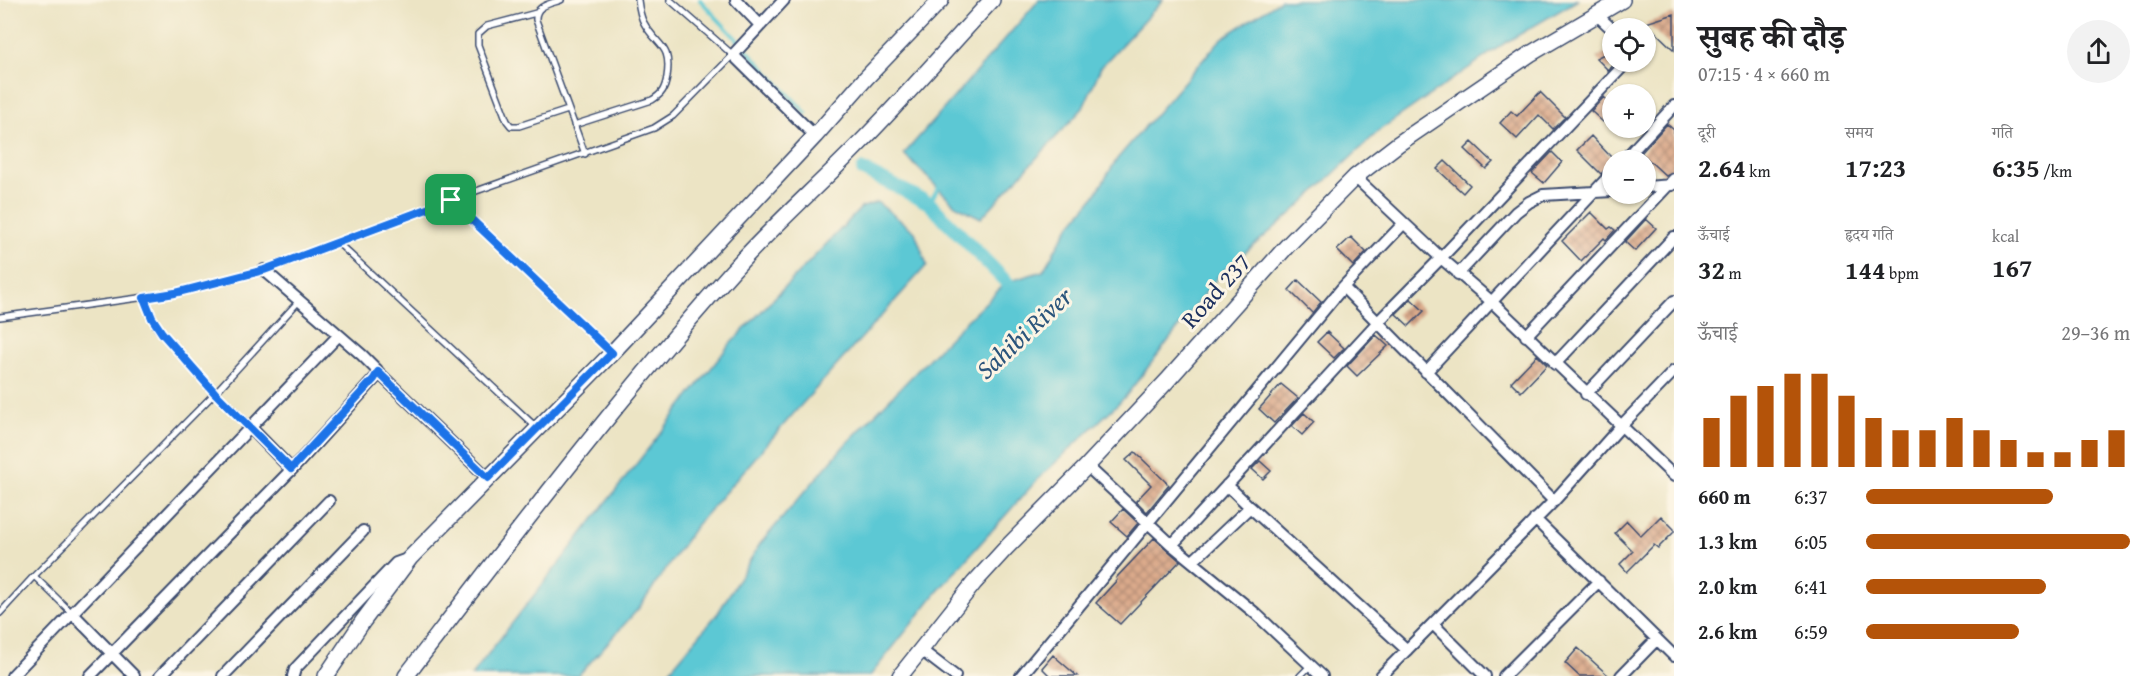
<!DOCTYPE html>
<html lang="hi">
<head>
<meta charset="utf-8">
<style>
	body { margin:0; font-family:"Gentium Book Plus","Noto Serif Devanagari",serif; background:#f2f2f2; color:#202124; height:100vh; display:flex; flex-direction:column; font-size:22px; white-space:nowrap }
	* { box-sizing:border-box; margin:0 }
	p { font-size:20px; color:#757577 }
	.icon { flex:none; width:33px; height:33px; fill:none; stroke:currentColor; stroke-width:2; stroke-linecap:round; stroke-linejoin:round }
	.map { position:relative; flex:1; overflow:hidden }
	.sheet { display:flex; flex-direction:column; background:#fff; width:480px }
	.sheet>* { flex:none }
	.buttons { position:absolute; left:1602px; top:18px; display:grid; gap:12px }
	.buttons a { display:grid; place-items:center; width:54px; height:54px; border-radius:50%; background:#fff; box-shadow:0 2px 4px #0004; font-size:30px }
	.pin { position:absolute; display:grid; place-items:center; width:51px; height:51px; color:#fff; margin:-26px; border-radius:12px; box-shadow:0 3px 9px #0006 }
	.round { display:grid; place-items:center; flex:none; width:63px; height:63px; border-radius:32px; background:#f2f2f2 }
	.overview { display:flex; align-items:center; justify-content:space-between; height:102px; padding:0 24px }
	h1 { font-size:33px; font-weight:700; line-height:45px }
	.stats { display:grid; grid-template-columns:repeat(3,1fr); gap:9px; height:102px; padding:6px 24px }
	.stats div { display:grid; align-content:center }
	.stats b { font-size:26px; font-weight:700 }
	.stats small { font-size:16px; font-weight:400 }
	.stats p { font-size:16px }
	.chart { height:168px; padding:12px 24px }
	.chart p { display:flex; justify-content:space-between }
	.chart svg { width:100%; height:108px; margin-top:6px; stroke:#b45309; stroke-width:6 }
	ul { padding:0 24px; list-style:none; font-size:20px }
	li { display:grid; grid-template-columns:96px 72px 1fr; align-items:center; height:45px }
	li i { height:15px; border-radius:8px; background:#b45309 }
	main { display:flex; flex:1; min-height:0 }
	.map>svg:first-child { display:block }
</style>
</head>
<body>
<main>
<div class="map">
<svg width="1674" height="676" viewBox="0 0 1674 676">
	<defs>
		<pattern id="building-cross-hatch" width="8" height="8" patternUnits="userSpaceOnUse" patternTransform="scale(1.5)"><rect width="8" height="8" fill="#dbaa8b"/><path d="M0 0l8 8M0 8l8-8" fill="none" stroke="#b18b75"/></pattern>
	</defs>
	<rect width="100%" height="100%" fill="#fcf5e5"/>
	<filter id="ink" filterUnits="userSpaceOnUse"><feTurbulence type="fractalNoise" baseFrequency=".0167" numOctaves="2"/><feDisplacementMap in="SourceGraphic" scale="12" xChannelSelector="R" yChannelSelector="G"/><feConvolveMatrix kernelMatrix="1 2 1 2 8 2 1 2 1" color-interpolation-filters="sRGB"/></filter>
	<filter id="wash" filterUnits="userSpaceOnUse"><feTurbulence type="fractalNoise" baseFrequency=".008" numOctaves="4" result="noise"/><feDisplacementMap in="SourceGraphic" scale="24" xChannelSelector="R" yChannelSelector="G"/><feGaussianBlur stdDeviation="1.35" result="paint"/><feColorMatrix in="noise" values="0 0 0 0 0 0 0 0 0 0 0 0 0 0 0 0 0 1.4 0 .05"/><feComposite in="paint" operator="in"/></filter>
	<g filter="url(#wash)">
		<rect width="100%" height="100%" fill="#ece4c4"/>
		<path fill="#5cc8d4" stroke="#3c7c99" stroke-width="1.5" d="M1039 0H1163L1101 67 1083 108 981 218 955 205 904 154Z
			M1281 0H1578L1505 43 1381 129 1293 212 1220 274 1125 397 1037 480 938 591 870 676H665L718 613 760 544 844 446 954 333 1007 282 1043 271 1068 228 1094 197 1117 159 1221 39Z
			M877 202 915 232 927 265 794 413 695 527 639 608 578 676H471L730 344 861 208Z"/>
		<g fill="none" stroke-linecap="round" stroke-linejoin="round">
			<path stroke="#5cc8d4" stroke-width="4" d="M700 0 806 113
				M929 203 941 184"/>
			<path stroke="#5cc8d4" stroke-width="14" d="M863 170 929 203 1019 295"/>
		</g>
		<g id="blocks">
			<path fill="url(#building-cross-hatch)" d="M1674 14V50L1646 23Z
				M1612 50V66L1609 71 1596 58Z
				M1540 92 1565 117 1553 129 1539 115 1517 139 1500 123 1511 111 1517 116Z
				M1604 97 1612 106V112L1603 122 1591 111Z
				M1667 124 1674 130V172L1666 176 1641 153Z
				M1591 136 1612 158V166L1607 168 1601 174 1577 150Z
				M1472 142 1493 162 1486 169 1465 149Z
				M1552 152 1562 162 1544 183 1532 173Z
				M1445 161 1470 185 1463 193 1437 169Z
				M1591 212 1608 229 1611 227 1615 230 1606 240 1604 238 1581 261 1562 241Z
				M1646 219 1656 228 1635 251 1625 242Z
				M1351 237 1366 252 1353 266 1337 250Z
				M1298 280 1321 302 1312 313 1289 290Z
				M1411 299 1424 311 1409 326 1396 314Z
				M1327 332 1344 348 1334 358 1317 342Z
				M1376 335 1388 346 1357 376 1347 366Z
				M1537 355 1547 365 1521 392 1511 382Z
				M1281 384 1298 398 1274 423 1259 409Z
				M1304 413 1314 422 1302 435 1292 426Z
				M1135 452 1169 485 1147 512 1136 501 1151 485 1126 460Z
				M1260 461 1271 471 1263 479 1252 469Z
				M1123 509 1138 523 1127 536 1111 522Z
				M1661 516 1674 529V532L1658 548 1654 545 1627 572 1620 564 1633 551 1615 533 1627 521 1641 536Z
				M1154 538 1180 561 1120 624 1096 603 1117 580 1116 578Z
				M1578 648 1609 676H1579L1565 663Z
				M1053 655 1077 676H1050L1042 668Z"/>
		</g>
	</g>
	<g filter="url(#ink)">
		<use href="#blocks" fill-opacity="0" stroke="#3a4a6d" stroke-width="1.5"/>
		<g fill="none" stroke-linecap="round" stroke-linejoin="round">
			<defs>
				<path id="lane" d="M561 0C550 4 535 5 536 20L585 154
					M536 13 487 26 478 34V45L507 121 511 126H519L568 110
					M574 125 652 100C662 94 665 89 667 77 672 44 657 47 644 23 640 16 639 8 638 0
					M451 200 611 352
					M337 242 536 427
					M144 298 157 328 215 393 251 428
					M0 317 175 293 264 270 451 200 654 128 673 116 733 55 670 0
					M34 576 73 614
					M0 613 34 576 215 393 299 301
					M1300 676 1311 665"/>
				<path id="street" d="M736 0 760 25
					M784 0 733 55 815 136
					M1597 15 1612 29
					M1624 160 1674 106
					M1355 177 1441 258 1492 302 1674 476
					M1646 187 1672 185
					M1458 274 1516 212 1529 202 1543 195 1612 191
					M1343 287 1554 501
					M1526 336 1674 179
					M1555 364 1674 237
					M378 372 488 478
					M1426 372 1612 173
					M1586 394 1674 301
					M251 428 291 469
					M1087 466 1172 545 1255 613 1322 676
					M1227 485 1250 507
					M1535 519 1674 656
					M1172 545 1378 322 1441 258 1627 62
					M1193 561 1250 507 1407 650
					M73 614 134 676
					M1433 624 1485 676
					M921 650 955 676
					M12 676 339 335
					M90 676 299 462 377 376V370L362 355 264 270
					M160 676 329 501
					M223 676 363 531
					M293 676 295 669 396 563 410 558
					M1021 676 1343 287 1404 223
					M1381 676 1554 501 1621 426 1674 371
					M1504 676 1599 581
					M1621 676 1657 639"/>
				<path id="secondary" d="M326 676 363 621 410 558 612 353 815 136 866 78 941 0
					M406 676C510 541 613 405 726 278 767 231 814 190 857 146 904 99 947 48 992 0
					M900 676 974 583 1006 548 1087 466 1167 381 1287 246 1355 177 1398 144 1530 54 1622 0"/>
			</defs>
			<use href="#lane" stroke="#3a4a6d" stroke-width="8"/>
			<use href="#street" stroke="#3a4a6d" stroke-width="14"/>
			<use href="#secondary" stroke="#3a4a6d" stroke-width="18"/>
			<use href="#lane" stroke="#fff" stroke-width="5"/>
			<use href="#street" stroke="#fff" stroke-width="10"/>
			<use href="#secondary" stroke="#fff" stroke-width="15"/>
		</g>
	</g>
	<g fill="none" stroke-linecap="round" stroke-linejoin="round" filter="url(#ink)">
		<defs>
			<path id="route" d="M451 200 612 353 488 478 378 372 374 379 291 469 215 393 162 333 152 318 144 298 175 293 264 270Z"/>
		</defs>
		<use href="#route" stroke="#fff" stroke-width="12"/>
		<use href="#route" stroke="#1a73e8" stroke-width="8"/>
	</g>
	<g text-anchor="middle" stroke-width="6" stroke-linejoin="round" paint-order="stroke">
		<g font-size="24" fill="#1b2f5e" stroke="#fcf5e5">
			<text transform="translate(1216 291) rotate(-48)" y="8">Road 237</text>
		</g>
		<g font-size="26" font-style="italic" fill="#2b557c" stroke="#fcf5e5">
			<text transform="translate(1024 333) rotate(-43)" y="9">Sahibi River</text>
		</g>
	</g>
</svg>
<div class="buttons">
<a><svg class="icon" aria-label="locate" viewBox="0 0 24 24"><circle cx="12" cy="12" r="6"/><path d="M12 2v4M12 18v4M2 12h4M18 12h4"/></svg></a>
<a>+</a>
<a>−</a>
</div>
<div class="pin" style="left:451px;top:200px;background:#1e9e55"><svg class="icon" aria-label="arrive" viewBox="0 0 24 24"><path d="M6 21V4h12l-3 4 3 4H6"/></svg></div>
</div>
<section class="sheet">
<div class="overview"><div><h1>सुबह की दौड़</h1><p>07:15 · 4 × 660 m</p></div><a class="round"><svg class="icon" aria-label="share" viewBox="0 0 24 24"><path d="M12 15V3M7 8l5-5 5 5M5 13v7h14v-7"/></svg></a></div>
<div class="stats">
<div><p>दूरी</p><b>2.64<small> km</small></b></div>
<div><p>समय</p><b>17:23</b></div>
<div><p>गति</p><b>6:35<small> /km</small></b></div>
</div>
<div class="stats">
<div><p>ऊँचाई</p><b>32<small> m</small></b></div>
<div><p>हृदय गति</p><b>144<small> bpm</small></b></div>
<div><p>kcal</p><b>167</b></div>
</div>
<div class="chart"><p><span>ऊँचाई</span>29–36 m</p>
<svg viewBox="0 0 160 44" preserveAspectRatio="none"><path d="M5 44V24M15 44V15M25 44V11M35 44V6M45 44V6M55 44V15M65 44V24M75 44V29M85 44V29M95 44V24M105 44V29M115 44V33M125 44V38M135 44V38M145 44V33M155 44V29"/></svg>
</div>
<ul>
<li><b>660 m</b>6:37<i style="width:71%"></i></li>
<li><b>1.3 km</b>6:05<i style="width:100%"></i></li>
<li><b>2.0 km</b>6:41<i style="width:68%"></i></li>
<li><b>2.6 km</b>6:59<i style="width:58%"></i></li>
</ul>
</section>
</main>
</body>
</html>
